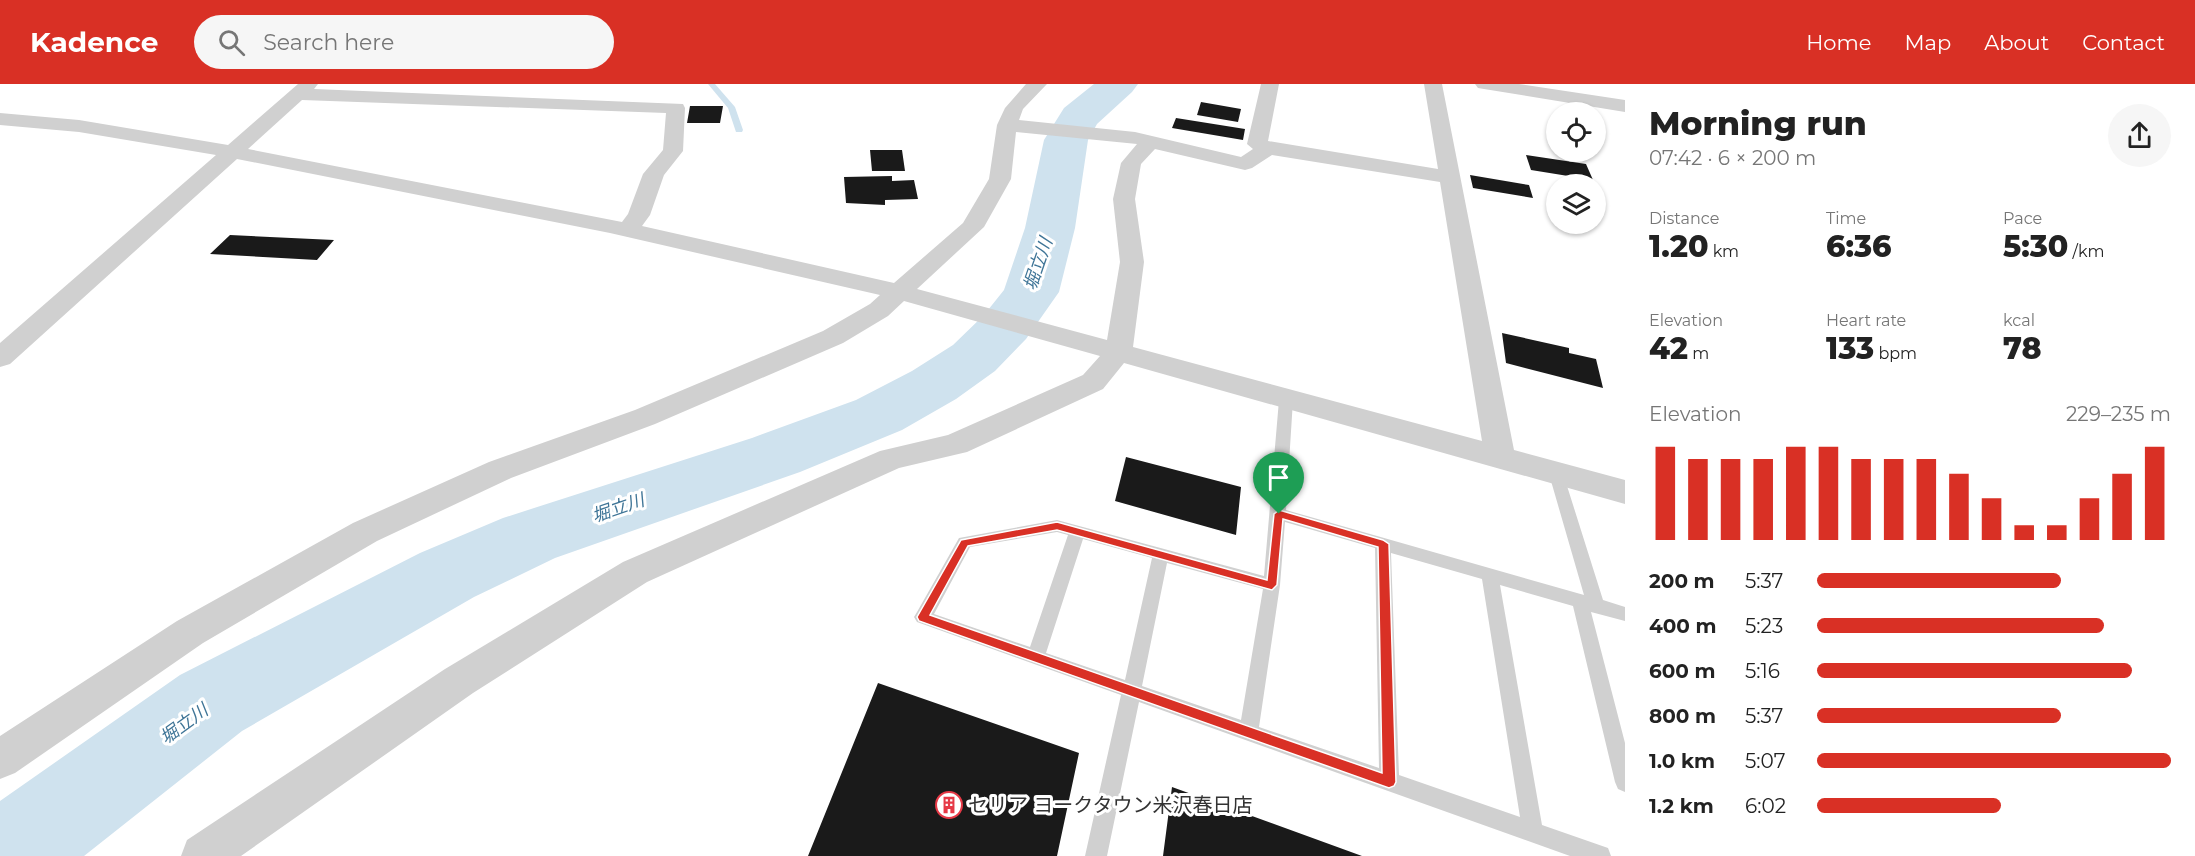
<!DOCTYPE html>
<html lang="en">
<head>
<meta charset="utf-8">
<style>
	body { margin:0; font-family:Montserrat,"Noto Sans JP",sans-serif; background:#f6f6f6; color:#222; height:100vh; display:flex; flex-direction:column; font-size:22px; white-space:nowrap }
	* { box-sizing:border-box; margin:0 }
	p { font-size:20px; color:#767676 }
	.icon { flex:none; width:33px; height:33px; fill:none; stroke:currentColor; stroke-width:2; stroke-linecap:round; stroke-linejoin:round }
	.map { position:relative; flex:1; overflow:hidden }
	.side { display:flex; flex-direction:column; background:#fff; width:570px }
	.side>* { flex:none }
	.controls { position:absolute; left:1546px; top:18px; display:grid; gap:12px }
	.controls a { display:grid; place-items:center; width:60px; height:60px; border-radius:50%; background:#fff; box-shadow:0 2px 4px #0004; font-size:30px }
	.pin { position:absolute; display:grid; place-items:center; width:51px; height:51px; color:#fff; margin:-62px -26px; border-radius:50% 50% 50% 0; rotate:-45deg; box-shadow:0 0 6px #0007 }
	.pin .icon { rotate:45deg }
	.round { display:grid; place-items:center; flex:none; width:63px; height:63px; border-radius:32px; background:#f6f6f6 }
	.summary { display:flex; align-items:center; justify-content:space-between; height:102px; padding:0 24px }
	h1 { font-size:33px; font-weight:800; line-height:45px }
	.figures { display:grid; grid-template-columns:repeat(3,1fr); gap:9px; height:102px; padding:6px 24px }
	.figures div { display:grid; align-content:center }
	.figures b { font-size:30px; font-weight:800 }
	.figures small { font-size:16px; font-weight:400 }
	.figures p { font-size:16px }
	.chart { height:168px; padding:12px 24px }
	.chart p { display:flex; justify-content:space-between }
	.chart svg { width:100%; height:108px; margin-top:6px; stroke:#d93025; stroke-width:6 }
	ul { padding:0 24px; list-style:none; font-size:20px }
	li { display:grid; grid-template-columns:96px 72px 1fr; align-items:center; height:45px }
	li i { height:15px; border-radius:8px; background:#d93025 }
	header { display:flex; align-items:center; gap:36px; box-sizing:border-box; height:84px; padding:0 30px; background:#d93025; color:#fff }
	header strong { font-size:28px }
	nav { display:flex; gap:33px; margin-inline-start:auto; font-size:21px }
	.search { width:420px; height:54px; background:#f6f6f6; display:flex; align-items:center; gap:15px; box-sizing:border-box; padding:0 21px; border-radius:33px; color:#767676; font-size:22px }
	main { display:flex; flex:1; min-height:0 }
	.map>svg:first-child { display:block }
</style>
</head>
<body>
<header>
<strong>Kadence</strong>
<div class="search"><svg class="icon" aria-label="search" viewBox="0 0 24 24"><circle cx="10" cy="10" r="6"/><path d="M15 15l6 6"/></svg>Search here</div>
<nav><a>Home</a><a>Map</a><a>About</a><a>Contact</a></nav>
</header>
<main>
<div class="map">
<svg width="1625" height="772" viewBox="0 0 1625 772">
	<rect width="100%" height="100%" fill="#fff"/>
	<g fill="none" stroke-linecap="round" stroke-linejoin="round">
		<path fill="#cfe2ee" fill-rule="evenodd" d="M708 0H715L735 23 743 46 742 48H736L728 24Z"/>
		<path fill="#cfe2ee" fill-rule="evenodd" d="M1094 0H1138L1132 8 1097 40 1088 56 1075 144 1059 208 1026 255 995 287 956 315 902 346 800 388 555 474 474 513 242 647 84 772H0V717L180 591 420 469 503 434 752 354 856 316 912 287 953 261 984 231 1004 206 1025 144 1044 56 1064 24Z"/>
	</g>
	<path fill="#1a1a1a" d="M1201 18 1241 25 1238 38 1197 31Z
		M690 22H723L720 39H687Z
		M1176 34 1245 45 1243 56 1172 44Z
		M870 66H902L905 87H872Z
		M1526 71 1586 80 1593 96 1531 86Z
		M1470 91 1529 101 1533 114 1473 104Z
		M892 92V97L914 96 918 115 885 116V121L846 119 844 93Z
		M230 151 334 156 317 176 210 170Z
		M1502 249 1569 264V269L1596 275 1603 304 1506 279Z
		M1126 373 1241 403 1236 451 1115 417Z
		M878 599 1079 669 1057 772H808Z
		M1172 703 1362 772H1163Z"/>
	<g fill="none" stroke-linecap="round" stroke-linejoin="round">
		<path fill="#d0d0d0" fill-rule="evenodd" d="M1286 311 1293 316 1286 426 1584 511 1549 390 1552 386H1562L1603 516 1625 523V537L1591 528 1625 659V708L1618 705 1615 698 1573 522 1500 501 1542 741 1608 764 1611 772H1570L1139 618 1107 772H1085L1121 611 917 538 914 533 917 528 959 454 1057 436 1264 492 1279 316ZM1285 438 1375 464 1379 684 1259 643 1280 501ZM1057 448 1068 451 1030 563 934 530 970 463ZM1083 455 1152 474 1125 596 1046 569ZM1391 469 1482 495 1520 733 1399 691ZM1167 479 1263 505 1241 636 1142 602Z"/>
		<path fill="#d0d0d0" fill-rule="evenodd" d="M298 0H318L314 5 683 20 685 24 683 67 664 91 650 131 642 142 894 199 963 139 989 95 997 41 1005 24 1026 0H1047L1023 25 1019 36 1135 48 1241 73 1253 65 1247 60 1261 0H1279L1268 57 1438 85 1424 0H1442L1514 366 1625 396V420L1124 279 1103 305 967 368 899 384 647 498 473 609 241 772H181L187 756 445 585 623 478 880 367 948 351 1083 291 1100 272 904 217 888 232 843 259 655 340 511 394 377 457 203 559 15 689 0 695V652L177 537 353 439 489 378 635 326 823 247 870 220 880 211 610 149 237 75 10 280 0 283V259L216 71 79 48 0 41V29L79 36 228 61ZM302 16 666 29 663 66 643 90 628 130 622 138 248 65ZM1016 48 1137 60 1121 79 1113 115 1120 178 1107 256 917 205 984 143 1011 95ZM1155 65 1245 86 1252 84 1272 71 1440 98 1482 357 1133 263 1144 178 1135 115 1141 80Z
			M1475 0H1519L1625 16V28L1484 5 1478 4Z"/>
	</g>
	<path fill="#d93025" stroke="#fff" stroke-width="1.5" fill-rule="evenodd" d="M1279 426 1383 456 1389 460 1396 698 1394 702 1389 704 919 537 917 533 961 456 1057 438 1267 496 1274 430ZM1283 435 1378 463 1382 689 930 531 968 462 1057 446 1272 506 1277 501Z"/>
	<defs>
		<symbol id="building-ring" viewBox="-11 -11 22 22"><circle r="9.5" fill="#fff" stroke="#e63946" stroke-width="1.5"/><path d="M-4-6H4V6H1V3H-1V6H-4ZM-2.5-4.3h1.7v1.8h-1.7ZM.8-4.3h1.7v1.8H.8ZM-2.5-1h1.7V.8h-1.7ZM.8-1h1.7V.8H.8Z" fill="#e63946"/></symbol>
	</defs>
	<g fill-rule="evenodd">
		<use href="#building-ring" x="934" y="706" width="30" height="30"/>
	</g>
	<g text-anchor="middle" stroke-width="6" stroke-linejoin="round" paint-order="stroke">
		<g font-size="18" font-style="italic" fill="#3f7597" stroke="#fff">
			<text transform="translate(1038 180) rotate(-71)" y="6">堀立川</text>
			<text transform="translate(618 424) rotate(-19)" y="6">堀立川</text>
			<text transform="translate(184 640) rotate(-36)" y="6">堀立川</text>
		</g>
		<g font-size="20" fill="#333" stroke="#fff" text-anchor="start">
			<text x="968" y="728">セリア ヨークタウン米沢春日店</text>
		</g>
	</g>
</svg>
<div class="controls">
<a><svg class="icon" aria-label="locate" viewBox="0 0 24 24"><circle cx="12" cy="12" r="6"/><path d="M12 2v4M12 18v4M2 12h4M18 12h4"/></svg></a>
<a><svg class="icon" aria-label="layers" viewBox="0 0 24 24"><path d="M12 4l9 5-9 5-9-5zM3 14l9 5 9-5"/></svg></a>
</div>
<div class="pin" style="left:1279px;top:430px;background:#1e9e55"><svg class="icon" aria-label="arrive" viewBox="0 0 24 24"><path d="M6 21V4h12l-3 4 3 4H6"/></svg></div>
</div>
<section class="side">
<div class="summary"><div><h1>Morning run</h1><p>07:42 · 6 × 200 m</p></div><a class="round"><svg class="icon" aria-label="share" viewBox="0 0 24 24"><path d="M12 15V3M7 8l5-5 5 5M5 13v7h14v-7"/></svg></a></div>
<div class="figures">
<div><p>Distance</p><b>1.20<small> km</small></b></div>
<div><p>Time</p><b>6:36</b></div>
<div><p>Pace</p><b>5:30<small> /km</small></b></div>
</div>
<div class="figures">
<div><p>Elevation</p><b>42<small> m</small></b></div>
<div><p>Heart rate</p><b>133<small> bpm</small></b></div>
<div><p>kcal</p><b>78</b></div>
</div>
<div class="chart"><p><span>Elevation</span>229–235 m</p>
<svg viewBox="0 0 160 44" preserveAspectRatio="none"><path d="M5 44V6M15 44V11M25 44V11M35 44V11M45 44V6M55 44V6M65 44V11M75 44V11M85 44V11M95 44V17M105 44V27M115 44V38M125 44V38M135 44V27M145 44V17M155 44V6"/></svg>
</div>
<ul>
<li><b>200 m</b>5:37<i style="width:69%"></i></li>
<li><b>400 m</b>5:23<i style="width:81%"></i></li>
<li><b>600 m</b>5:16<i style="width:89%"></i></li>
<li><b>800 m</b>5:37<i style="width:69%"></i></li>
<li><b>1.0 km</b>5:07<i style="width:100%"></i></li>
<li><b>1.2 km</b>6:02<i style="width:52%"></i></li>
</ul>
</section>
</main>
</body>
</html>
